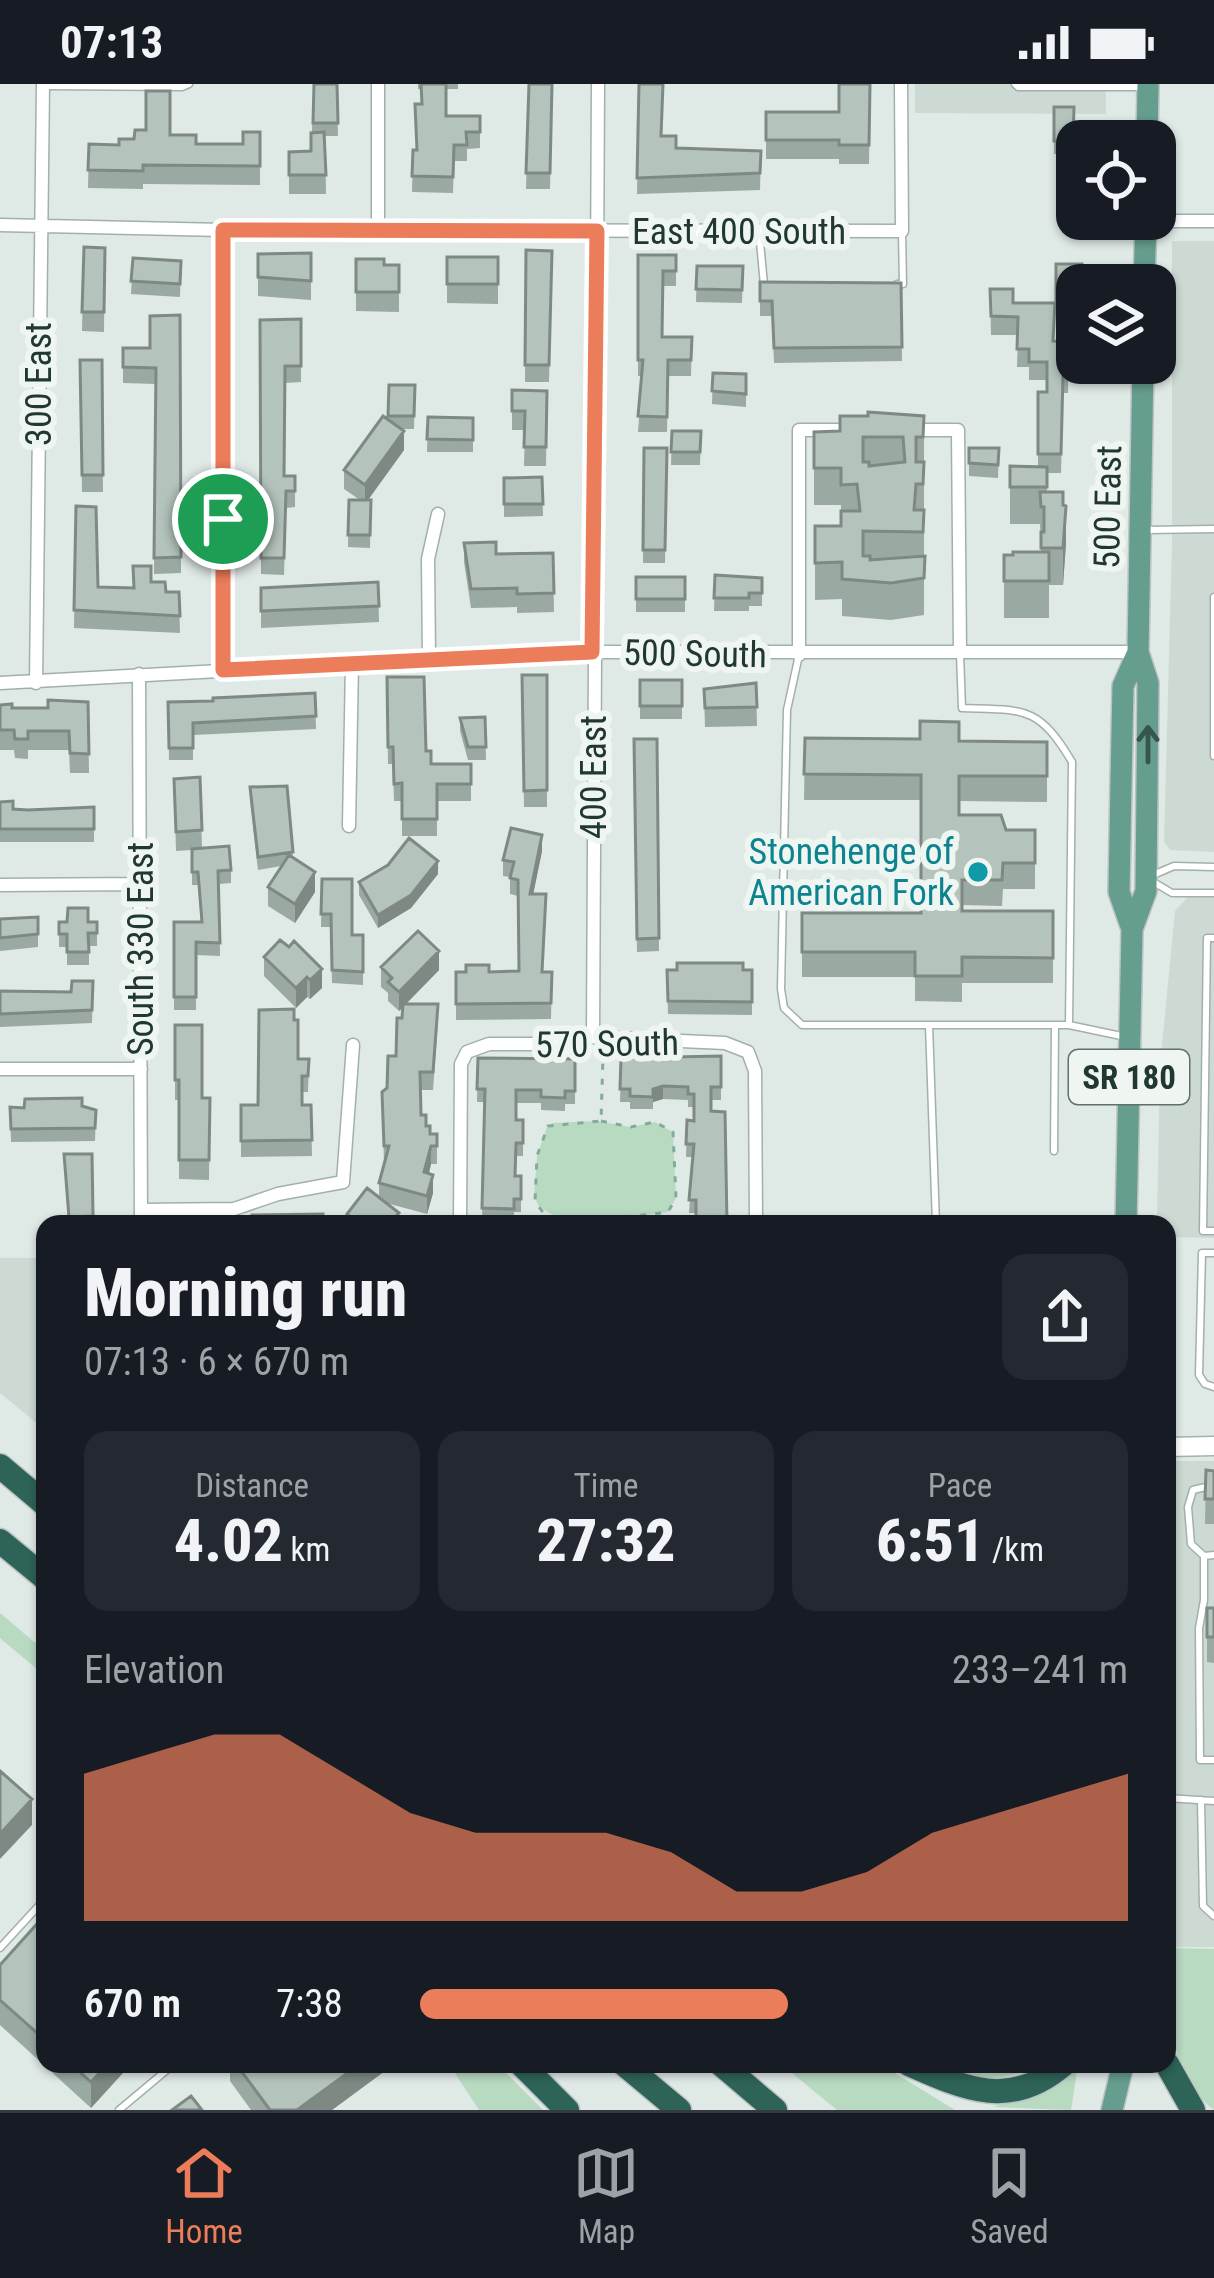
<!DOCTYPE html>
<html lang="en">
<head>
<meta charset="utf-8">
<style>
	body { margin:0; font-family:"Roboto Condensed",sans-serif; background:#242831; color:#f1f3f6; height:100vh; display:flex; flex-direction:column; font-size:45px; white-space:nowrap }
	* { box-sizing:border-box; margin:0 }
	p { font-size:39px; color:#9ea1a6 }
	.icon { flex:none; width:66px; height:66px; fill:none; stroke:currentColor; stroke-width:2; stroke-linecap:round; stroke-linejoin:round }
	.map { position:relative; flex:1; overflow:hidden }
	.sheet { position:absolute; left:36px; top:1131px; width:1140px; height:858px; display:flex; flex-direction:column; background:#171b24; border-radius:24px; box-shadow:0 3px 9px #0004 }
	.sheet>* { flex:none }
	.tools { position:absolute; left:1056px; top:36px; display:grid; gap:24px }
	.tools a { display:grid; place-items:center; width:120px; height:120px; border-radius:24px; background:#171b24; box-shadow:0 3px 9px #0004; font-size:60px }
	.pin { position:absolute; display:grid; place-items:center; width:102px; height:102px; color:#fff; margin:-51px; border:6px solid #fff; border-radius:50%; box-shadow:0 3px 12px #0007 }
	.round { display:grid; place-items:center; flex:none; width:126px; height:126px; border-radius:24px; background:#242831 }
	.headline { display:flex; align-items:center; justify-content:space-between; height:204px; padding:0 48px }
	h1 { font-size:66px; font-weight:800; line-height:90px }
	.figures { display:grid; grid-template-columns:repeat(3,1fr); gap:18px; height:204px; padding:12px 48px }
	.figures div { display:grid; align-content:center; border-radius:24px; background:#242831; text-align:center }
	.figures b { font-size:60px; font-weight:800 }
	.figures small { font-size:33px; font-weight:400 }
	.figures p { font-size:33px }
	.chart { height:336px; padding:24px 48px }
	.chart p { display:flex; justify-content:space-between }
	.chart svg { width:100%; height:216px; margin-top:12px; fill:#ec7d5a; opacity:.7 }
	ul { padding:0 48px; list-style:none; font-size:39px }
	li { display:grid; grid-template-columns:192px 144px 1fr; align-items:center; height:90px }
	li i { height:30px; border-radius:15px; background:#ec7d5a }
	.status { display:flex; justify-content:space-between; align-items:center; height:84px; padding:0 60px; background:#171b24; direction:ltr }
	.status svg { height:33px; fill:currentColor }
	.tabs { display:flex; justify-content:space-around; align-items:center; height:168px; border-top:3px solid #363941; background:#171b24; font-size:33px; color:#9ea1a6 }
	.tabs a { display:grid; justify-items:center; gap:6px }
	.tabs .active { color:#ec7d5a }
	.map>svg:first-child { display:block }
</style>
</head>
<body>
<div class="status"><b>07:13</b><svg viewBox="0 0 49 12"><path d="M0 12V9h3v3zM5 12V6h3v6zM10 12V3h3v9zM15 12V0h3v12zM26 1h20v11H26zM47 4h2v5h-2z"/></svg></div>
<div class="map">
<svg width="1214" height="2026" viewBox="0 0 1214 2026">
	<rect width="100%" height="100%" fill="#dfe9e5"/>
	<path fill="#cdd9d3" d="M915 0H1106V30L915 29Z
		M1172 157H1214V768L1170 766 1164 758 1172 462Z
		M1189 812 1214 813V1154L1167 1153V1140H1157L1160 982 1175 827Z
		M0 1174H45V1346L0 1309Z
		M1167 1377H1214V1863H1168Z"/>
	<path fill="#b8dac1" d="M597 1037 631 1043 655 1038 673 1048 676 1114 668 1128 606 1136 584 1132 560 1135 539 1123 534 1111 537 1072 547 1043 553 1039Z
		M0 1529 45 1567V1592L0 1554Z
		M1167 1864 1214 1865V2026C1167 1988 1167 1920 1167 1864Z
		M449 1980H497L543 2026H479Z
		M781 1980H880L955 2026H837Z
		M939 1980H1041C1002 1999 977 1998 939 1980Z
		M1075 1981H1078L1071 2026 993 2023 1047 2006Z"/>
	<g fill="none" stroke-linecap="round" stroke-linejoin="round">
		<defs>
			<path id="lane" d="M1015 0 1018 3H1142
				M43 2 182 3 189 0
				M759 147 764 201
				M897 200H903L902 148
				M1146 446 1214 445
				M1214 513V672
				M960 570 962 624C1024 626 1038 621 1072 678L1069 941
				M799 571 787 626 781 905 784 924 802 941H1069L1126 953
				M1153 791 1174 782 1214 783
				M1150 796 1172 809H1214
				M1214 854H1207L1203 1147H1214
				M929 941 936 1140
				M1054 1067 1055 941
				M1214 1169H1202L1199 1291 1205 1300 1214 1303
				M1214 1471 1204 1472V1516L1199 1544 1200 1676H1214
				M1204 1472 1191 1460 1188 1423 1193 1406 1214 1401
				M1167 1714 1214 1717
				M1201 1716 1203 1822 1214 1832
				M0 1864 45 1815
				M119 2026 174 1980"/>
			<path id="street" d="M378 0V146
				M1146 137H1214
				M0 141 223 146 902 147 901 0
				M223 146V587
				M912 346H958L960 569
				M799 571V346H856
				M429 575 428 475 438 430
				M139 590 141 1140
				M0 599 568 568H1138
				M36 599 43 0
				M349 742 352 579
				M0 801 140 800
				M593 953 598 0
				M0 985H141
				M141 1126 234 1125 278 1110 343 1098 353 961
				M460 1140 461 980 467 968 489 960H552L593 953 725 959 748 968 755 987 756 1140"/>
			<path id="secondary" d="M1167 1363 1214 1362"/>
			<path id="primary" d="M1147 57 1148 0
				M1144 201 1146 135
				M1132 845 1119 808 1121 699 1123 602 1138 568
				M1126 1140 1132 845 1146 807 1148 599 1138 568 1143 279
				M1112 2026 1123 1980"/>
			<path id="highway" d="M0 1382 45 1420
				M0 1457 45 1494
				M521 1980 567 2026
				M624 1980 679 2026
				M721 1980 775 2026
				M909 1980C965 2005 1011 2026 1064 1980
				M1167 1980 1193 2026"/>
		</defs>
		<use href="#lane" stroke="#a2b0ac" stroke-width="9"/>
		<use href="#street" stroke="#a2b0ac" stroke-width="15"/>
		<use href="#secondary" stroke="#9eb5ac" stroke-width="21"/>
		<use href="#primary" stroke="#bcc3c2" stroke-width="24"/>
		<use href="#highway" stroke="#bcc3c2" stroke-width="27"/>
		<path stroke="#80ac9e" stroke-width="3" stroke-dasharray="6 9" stroke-linecap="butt" d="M601 1037 631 1043 655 1038 673 1048 676 1114 668 1128C648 1131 563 1140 549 1132 541 1128 540 1124 535 1117L537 1072 548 1042 601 1037 603 972"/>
		<use href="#lane" stroke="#fff" stroke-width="6"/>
		<use href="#street" stroke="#fff" stroke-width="12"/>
		<use href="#secondary" stroke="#fff" stroke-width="18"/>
		<use href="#primary" stroke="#659d8f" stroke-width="21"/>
		<use href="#highway" stroke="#2e6358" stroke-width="24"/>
	</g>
	<path fill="#9ba9a3" d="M314 0H337L338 52H325L326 110H289V68L311 67Z
		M418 0H458V5H446V32H480V64L467 65V77H454L453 109 412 108 413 66H416L421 20V5H418Z
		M529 0H552L550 105H526Z
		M639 0 662 52 676 64 761 67 760 106 637 110Z
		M870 0 869 80H839V75H766V28H839Z
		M1054 23H1074L1073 70H1054Z
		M260 48V101L143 100V105L88 104 89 60 119 61 134 55 170 51 196 60H243Z
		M84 163 105 164 104 248 82 247Z
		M526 166 552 167 549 298H525Z
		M311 169V216L258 212V170Z
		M638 171H676V202H663L662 253H692L691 292H668L667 348H638L642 292H638Z
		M447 173H498V220L447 219Z
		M133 174 181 177 180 213 131 210Z
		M356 175 384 181H399V228L356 227Z
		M1056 180 1077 201V232H1056Z
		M697 182H743L742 219 696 218Z
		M760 198 901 199 902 277 774 279 772 232H760Z
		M990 205 1013 219 1054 257 1069 258 1068 309H1063L1061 389H1047V408L1063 421 1066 459 1063 501H1049V534H1004V471L1041 468 1040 440H1010V382L1038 383V308H1047V296H1029V283H1017L1018 251H991Z
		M180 231 181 489 154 490 156 300 123 299V264H150Z
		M301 235V298L285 299 284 392H295V423L286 424 284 491 261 490 260 236Z
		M80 276H102L103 408H82Z
		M713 289 746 290V323L712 320Z
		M389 301H415L414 345H401L404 366 368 416H371L370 464 348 463 349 416H360L344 405V386L388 336Z
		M512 306 547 307 546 382H524L525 346H512Z
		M924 332V531L891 536 842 532V515L815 516V442H841V421H814V348L840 347Z
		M428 333 473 334V368H427Z
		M672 347H701L700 381H671Z
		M644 364H667L665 479H643Z
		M969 364H999L998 394 969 392Z
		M542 393 543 432 504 433V394Z
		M76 422 98 503 133 504 151 498 166 508H179L180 549 74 544Z
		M464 459 496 470 553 469 554 528 517 529V523L471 524 464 478Z
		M715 491 762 494V522H749V527H714Z
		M636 493H685V528H636Z
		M378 498 379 538 261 544V504Z
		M522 591H547V723H524Z
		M387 593 431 680H471V717H437V752H402V717H394L393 680H388Z
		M640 596H682V635H640Z
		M756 599 757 642 705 643 704 605Z
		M315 609 316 645 193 651V676H169L168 618 213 617Z
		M88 618 89 689H70L69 666H28V675L15 674 14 666H0V621L12 624H48Z
		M485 633 486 676H468L460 647V634Z
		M805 654 1047 658V718L959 717V731L1006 746H1035V805H1003L1002 822 962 821V827H1053V899H962V918L915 917V893H802V829H921V716H804Z
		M634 655H657L659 867 637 868Z
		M200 693 202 764 231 786V799L219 800 220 872 196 871V926H174V838H201L198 801H192V766L176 767 174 695Z
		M287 702 293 774 315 808 295 839 268 822V803L281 782 258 786 250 716V703Z
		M0 718 13 725 28 726 94 723V758H0Z
		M542 767 533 810 543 888H552L551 935 456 936V888L519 887 518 812 510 810V793L503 792V776Z
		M438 790 411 824 378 844 359 811V798Z
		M322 795 352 851H363V901L332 899 331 843H321Z
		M38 833V863L0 867V835Z
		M59 838H97V862H89V881H67V863H59Z
		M280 856 322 904 310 915 307 913 296 924 264 892V873Z
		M381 883 439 886 406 920 438 938 433 1006H421V1031L430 1050H437V1080H431L429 1090 433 1109 427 1130 386 1119 399 1140H347V1130L379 1114V1099L384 1080 382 1008 387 1004 396 972 403 924 399 927 388 917V909L381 903Z
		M667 886H752V931L668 930Z
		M93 897 92 939 0 943V907L71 908Z
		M294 936 298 975H309L308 1008H302V1021H311L312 1072 241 1073V1021H258Z
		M175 941 202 1014H210L209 1096 179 1095V1016H175Z
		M721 972V1016H711L696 1129H689L693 1073H686L687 1036 694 1037V1023H688V1016L663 1015 653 1018V1025H630V1018H620L621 974Z
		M478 974 575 975V1020H565V1027L541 1026V1019H516V1036H523V1072H516L515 1092H521V1128H514V1138L482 1137 484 1018H477Z
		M82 1022 96 1026 95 1057 11 1058 10 1023Z
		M64 1070H92L93 1140H68Z
		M1206 1386 1214 1387V1440H1205Z
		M1207 1524H1214V1579L1207 1578Z
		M45 1831V1980H131L91 2024 0 1941V1881Z
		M230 1980H393V1981L332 2026H251L230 1997Z"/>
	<path fill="#7e8984" d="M404 347V366L365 420V401Z
		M1066 422V459L1063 501V464Z
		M542 751V767L530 826V810Z
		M438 777V790L411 824 378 844V831Z
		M315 788V808L295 839V820Z
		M439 867V886L399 927V908Z
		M322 885V904L310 915V896Z
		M307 893V913L296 924V904Z
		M663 1002V1015L653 1018V1005Z
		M431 1062V1080L424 1107V1088Z
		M433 1091V1109L427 1130V1112Z
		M32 1715V1741L0 1775V1750Z
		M108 1980H131L91 2024V1998Z
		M360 1980 393 1981 332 2026H297Z"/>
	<path fill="#b4c4bd" stroke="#7e8984" stroke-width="3" fill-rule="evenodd" d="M314 0H337L338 39H313Z
		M421 0H446V32H480V48H466L467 61H454L453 93 412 92 413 66H417L415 20H422Z
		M529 0H552L550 89H526Z
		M639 0H663L661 52H676V64L761 67 760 89 637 94Z
		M839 0H870L869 61H839V56H766V28H839Z
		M146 7H170V51H196V60H243V48H260V82L143 81V87L88 86 89 60 119 61V55H134L135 46H146Z
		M1054 23H1074L1073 57H1054Z
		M324 48 326 91H289V68L311 67V49Z
		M84 163 105 164 104 228H82Z
		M526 166 552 167 549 281H525Z
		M311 169V197L258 193V170Z
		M638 171H676V187H663L662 253H692L691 276H668L667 333 638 332 643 276H638Z
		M447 173H498V200H447Z
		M133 174 181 177 180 200 131 197Z
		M356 175H384V181H399V208H356Z
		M1056 180H1082V201H1077V219H1056Z
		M697 182H743L742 206 696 205Z
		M760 198 901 199 902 263 774 264 772 217H760Z
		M990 205H1013V219H1055L1053 257 1069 258 1068 291H1063L1061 370H1038V308H1047V278H1029V265H1017L1018 233 991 232Z
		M180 231 181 473 154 474 156 284 123 283V264H150V232Z
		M301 235V282H285L284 392H295V407H286L284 474H261L260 236Z
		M80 276H102L103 391H82Z
		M713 289 746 290V310L712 307Z
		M389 301H415L414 332H388Z
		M512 306 547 307 546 363H524L525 327H512Z
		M868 328 924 332 923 353H916V378H924L923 400H916L914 426H924L923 448 863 447V472H870V476L925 472 924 494 891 499 842 495V478L815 479V442H841V427H860L857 400 841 401V384H814V348L840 347V332H868ZM863 353H903L905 378 869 382V378H863Z
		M383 332 404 347 365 401 344 386Z
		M428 333 473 334V356L427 355Z
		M672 347H701L700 368H671Z
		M644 364H667L665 466H643Z
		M969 364H999L998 381 969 379Z
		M1010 382 1047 383V403H1010Z
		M542 393 543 420H504V394Z
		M1040 408H1063V421L1066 422 1063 464H1041V448H1044V423H1041Z
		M349 416H371L370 451H348Z
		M76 422 96 423 98 503 134 504 133 482H151V498H165L166 508H179L180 532 74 526Z
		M496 458V470L553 469 554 509 517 510V504L471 505 464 459Z
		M1013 468H1049V497H1004V471H1013Z
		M715 491 762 494V509H749V514H714Z
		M636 493H685V515H636Z
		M378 498 379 522 261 527V504Z
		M522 591H547V706L524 707Z
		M387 593H424L426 667H431V680H471V700H437V735H402V699L394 700 393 663H388Z
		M640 596H682V622H640Z
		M756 599 757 623 705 624 704 605Z
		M315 609 316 632 193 639V664H169L168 618 213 617V614Z
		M48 616 88 618 89 670 70 669 69 647H28V655H15L14 646H0V621L12 620V624H48Z
		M485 633 486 663H468L460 634Z
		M920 637 959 638V657L1047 658V692H959V731H1001L1006 746H1035V779H1003L1002 796H962V827H1053V874L962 873V892H915V868H802V829H921V691L804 690 805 654 920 655Z
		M634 655H657L659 854 637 855Z
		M200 693 202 746 176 748 174 695Z
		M287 702 293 768 258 773 250 703Z
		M13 717V725L28 726 94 723V745H0V718Z
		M511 744 542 751 530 810H546L542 888H552L551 919 456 920V888H466V881H489V888L519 887 518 796 510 794 514 778 503 776Z
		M409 754 438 777 411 811 378 831 359 798 388 781Z
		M229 762 231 786 218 787 220 859 196 858V913H174V838H202L198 788H192V765Z
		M289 771 315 788 295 820 268 803Z
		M322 795H352V851H363V888L332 886 331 830H321Z
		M68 824H88V838H97V849H88L89 868H67V850H59V838H67Z
		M38 833V850L0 854V835Z
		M418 847 439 867 399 908 388 898 392 894 381 883Z
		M280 856 289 863 294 857 322 885 310 896 307 893 296 904 264 873Z
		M677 879H743V886H752V918L668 917 667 886H677Z
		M72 897H93L92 926 0 930V907L71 908Z
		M403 920H438L433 988H420L421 1031H426V1042H430V1050H437V1062H431L424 1088 433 1091 427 1112 379 1099 389 1062H384L382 1008 387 1004 388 972H396L397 934H402Z
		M294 925V936H298V975H309L308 992H302V1021H311L312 1056 241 1057V1021H258L259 926Z
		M175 941H202V1014H210L209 1076H179V996H175Z
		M721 972V1003H711V1027L725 1028 727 1140H696V1116H689L694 1060H686L687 1036 694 1037V1010H688V1003L663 1002 653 1005V1013L630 1012V1005H620L621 974Z
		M478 974 575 975V1007H565V1014L541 1013V1006H516V1036H523V1059H516L515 1092H521V1115H514V1125L482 1124 485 1005H477Z
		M82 1014V1022L96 1026 95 1044 11 1045 10 1023 24 1024 25 1015Z
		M64 1070H92L93 1132 69 1133Z
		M367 1104 399 1129 388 1140H359L347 1130Z
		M323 1130V1140H252V1131Z
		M539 1137H562V1140H539Z
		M1206 1386 1214 1387V1415H1205Z
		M1207 1524H1214V1553H1207Z
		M0 1687 32 1715 0 1750Z
		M45 1831V1956L0 1916V1881Z
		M71 1980H108L91 1998Z
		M236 1980H360L297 2026H270Z
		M191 2012 202 2026H172Z"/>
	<defs><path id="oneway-shaft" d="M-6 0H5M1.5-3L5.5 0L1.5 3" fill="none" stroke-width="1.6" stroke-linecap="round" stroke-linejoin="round" transform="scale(3)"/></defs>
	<use stroke="#35564e" href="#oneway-shaft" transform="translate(1148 660) rotate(-90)"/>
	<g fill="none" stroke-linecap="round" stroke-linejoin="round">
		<defs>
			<path id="route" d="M223 146 597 147 592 568 223 586Z"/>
		</defs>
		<use href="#route" stroke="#fff" stroke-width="24"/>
		<use href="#route" stroke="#ec7d5a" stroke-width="15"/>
	</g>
	<circle fill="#0f9aa8" stroke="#eff6f2" stroke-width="4.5" cx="978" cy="788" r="12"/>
	<g text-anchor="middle" stroke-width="12" stroke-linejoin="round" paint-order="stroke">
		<rect fill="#eff6f2" stroke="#5f716c" stroke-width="3" x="1069" y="966" width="120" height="54" rx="9"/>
		<g font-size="33" font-weight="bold" fill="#213832">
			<text x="1129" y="1005">SR 180</text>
		</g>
		<g font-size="36" fill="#213832" stroke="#eff6f2">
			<text x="739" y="160">East 400 South</text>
			<text transform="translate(38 300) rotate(-90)" y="13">300 East</text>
			<text transform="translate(1107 423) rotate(-89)" y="13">500 East</text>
			<text transform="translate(695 569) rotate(1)" y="13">500 South</text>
			<text transform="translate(593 693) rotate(-90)" y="13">400 East</text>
			<text transform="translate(140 865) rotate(-90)" y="13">South 330 East</text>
			<text transform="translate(607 959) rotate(-1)" y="13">570 South</text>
		</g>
		<g font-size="36" fill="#0d838f" stroke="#eff6f2" text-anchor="end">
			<text x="954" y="780">Stonehenge of<tspan x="954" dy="41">American Fork</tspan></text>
		</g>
	</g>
</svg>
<div class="tools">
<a><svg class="icon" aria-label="locate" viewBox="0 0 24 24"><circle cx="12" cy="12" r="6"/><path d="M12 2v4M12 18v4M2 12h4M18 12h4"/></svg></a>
<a><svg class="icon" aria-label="layers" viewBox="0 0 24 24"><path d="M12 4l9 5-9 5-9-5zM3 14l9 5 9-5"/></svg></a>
</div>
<div class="pin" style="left:223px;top:435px;background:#1e9e55"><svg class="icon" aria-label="arrive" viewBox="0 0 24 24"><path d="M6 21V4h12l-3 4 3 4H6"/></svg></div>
<section class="sheet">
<div class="headline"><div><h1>Morning run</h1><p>07:13 · 6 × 670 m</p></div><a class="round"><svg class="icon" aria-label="share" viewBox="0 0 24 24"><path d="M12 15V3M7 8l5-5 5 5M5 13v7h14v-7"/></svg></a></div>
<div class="figures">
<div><p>Distance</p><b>4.02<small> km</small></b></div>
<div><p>Time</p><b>27:32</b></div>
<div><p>Pace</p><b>6:51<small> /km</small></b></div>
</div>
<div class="chart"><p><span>Elevation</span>233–241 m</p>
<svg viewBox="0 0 160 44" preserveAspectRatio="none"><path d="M0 44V14L10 10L20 6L30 6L40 14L50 22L60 26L70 26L80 26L90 30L100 38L110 38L120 34L130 26L140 22L150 18L160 14V44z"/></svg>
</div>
<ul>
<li><b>670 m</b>7:38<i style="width:52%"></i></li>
</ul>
</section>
</div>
<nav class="tabs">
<a class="active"><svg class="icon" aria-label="home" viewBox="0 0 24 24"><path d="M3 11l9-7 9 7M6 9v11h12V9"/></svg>Home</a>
<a><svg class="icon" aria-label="map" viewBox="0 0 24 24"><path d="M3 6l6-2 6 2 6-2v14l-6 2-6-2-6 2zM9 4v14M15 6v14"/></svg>Map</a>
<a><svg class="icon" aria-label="saved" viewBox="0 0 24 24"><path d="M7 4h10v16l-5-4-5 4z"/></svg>Saved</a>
</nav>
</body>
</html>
